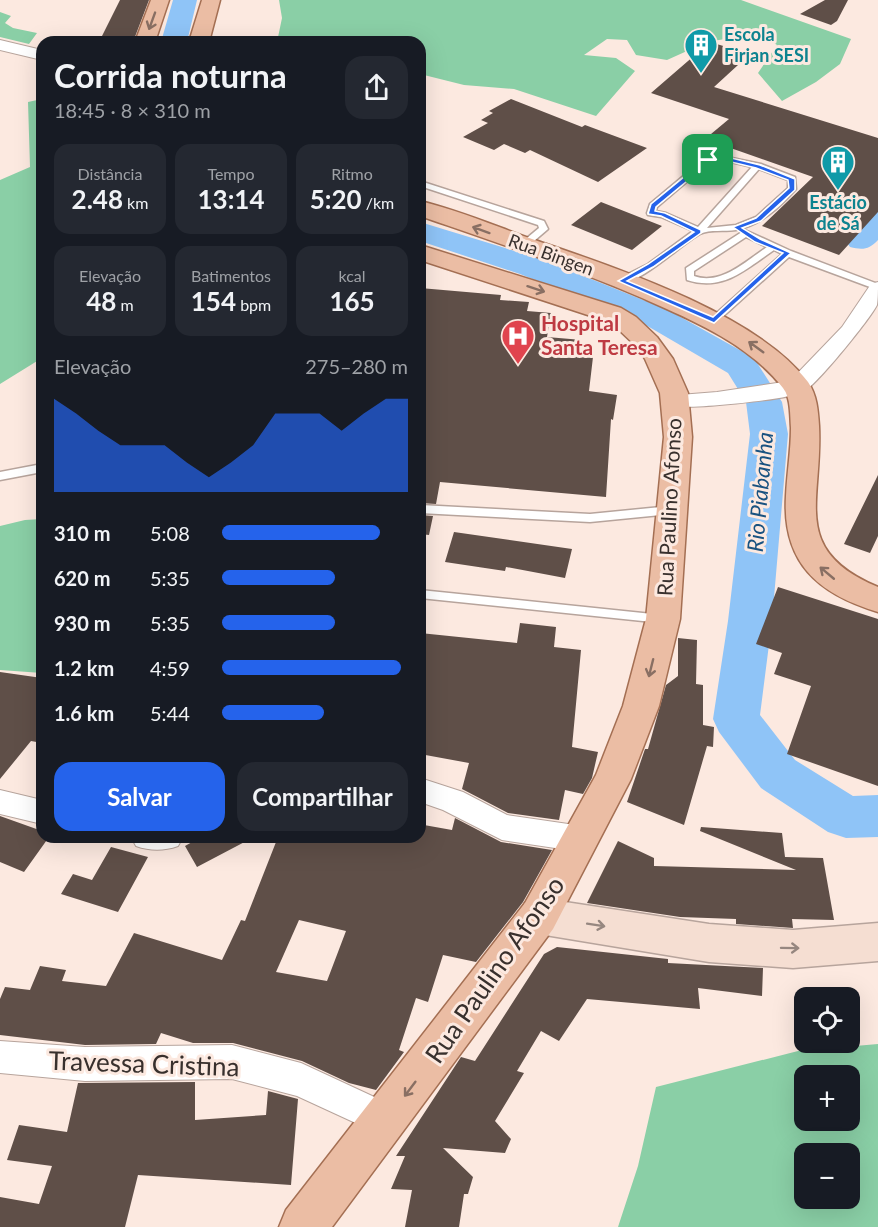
<!DOCTYPE html>
<html lang="pt">
<head>
<meta charset="utf-8">
<style>
	body { margin:0; font-family:Lato,sans-serif; background:#242831; color:#f1f3f6; height:100vh; display:flex; flex-direction:column; font-size:22px; white-space:nowrap }
	* { box-sizing:border-box; margin:0 }
	p { font-size:20px; color:#9ea1a6 }
	.icon { flex:none; width:33px; height:33px; fill:none; stroke:currentColor; stroke-width:2; stroke-linecap:round; stroke-linejoin:round }
	.map { position:relative; flex:1; overflow:hidden }
	.side { position:absolute; left:36px; top:36px; width:390px; height:807px; display:flex; flex-direction:column; background:#171b24; border-radius:18px; box-shadow:0 6px 24px #0002 }
	.side>* { flex:none }
	.controls { position:absolute; left:794px; top:987px; display:grid; gap:12px }
	.controls a { display:grid; place-items:center; width:66px; height:66px; border-radius:12px; background:#171b24; box-shadow:0 6px 24px #0002; font-size:30px }
	.pin { position:absolute; display:grid; place-items:center; width:51px; height:51px; color:#fff; margin:-26px; border-radius:12px; box-shadow:0 3px 9px #0006 }
	.round { display:grid; place-items:center; flex:none; width:63px; height:63px; border-radius:18px; background:#242831 }
	.head { display:flex; align-items:center; justify-content:space-between; height:102px; padding:0 18px }
	h1 { font-size:33px; font-weight:700; line-height:45px }
	.figures { display:grid; grid-template-columns:repeat(3,1fr); gap:9px; height:102px; padding:6px 18px }
	.figures div { display:grid; align-content:center; border-radius:15px; background:#242831; text-align:center }
	.figures b { font-size:26px; font-weight:700 }
	.figures small { font-size:16px; font-weight:400 }
	.figures p { font-size:16px }
	.chart { height:168px; padding:12px 18px }
	.chart p { display:flex; justify-content:space-between }
	.chart svg { width:100%; height:108px; margin-top:6px; fill:#2563eb; opacity:.7 }
	.cta { display:flex; gap:12px; margin-top:auto; padding:12px 18px }
	.cta a { flex:1; height:69px; border-radius:18px; background:#2563eb; color:#fff; font-size:24px; font-weight:700; line-height:69px; text-align:center }
	.cta a+a { background:#242831; color:#f1f3f6 }
	ul { padding:0 18px; list-style:none; font-size:20px }
	li { display:grid; grid-template-columns:96px 72px 1fr; align-items:center; height:45px }
	li i { height:15px; border-radius:8px; background:#2563eb }
	.map>svg:first-child { display:block }
</style>
</head>
<body>
<div class="map">
<svg width="878" height="1227" viewBox="0 0 878 1227">
	<rect width="100%" height="100%" fill="#fce9e0"/>
	<path fill="#8acfa6" fill-rule="evenodd" d="M279 0H741L851 39 840 64 816 82 782 101 758 73 777 45 765 37 725 39 707 42 667 60 636 55 627 40 607 39 584 55 616 58 635 71 596 116 514 89 464 85 420 74V42H277L282 18Z
		M0 12 11 16 5 23 13 28 37 33 29 44 0 37Z
		M42 99V358L0 384V180L30 167 28 102Z
		M42 519V673L0 670V526L25 520Z
		M878 1044V1227H618L638 1166 656 1087 798 1051ZM804 1076H849V1120H804ZM804 1154H849V1198H804Z"/>
	<g fill="none" stroke-linecap="round" stroke-linejoin="round">
		<path fill="#8fc4f7" fill-rule="evenodd" d="M173 0H197L187 42H161Z
			M878 212V240C869 250 862 250 850 247L845 240C854 227 863 215 878 212Z
			M420 222 544 260 668 310 754 358 782 402 788 434 772 621 760 715 795 760 853 796 878 795V837L846 838 828 832 761 788 719 732 713 719 728 621 750 434 746 402 728 373 644 324 520 274 420 241Z"/>
	</g>
	<path fill="#5f4f48" fill-rule="evenodd" d="M120 0H149L133 42H99Z
		M825 0H848L837 21 831 25 800 14Z
		M710 42 750 54 714 87 878 138V212L839 255 762 226 813 177 705 139 729 119 651 93Z
		M511 99 582 127 585 125 647 148 598 182 530 150 525 153 504 144 494 150 463 137 488 123 481 120 493 113 489 111Z
		M601 202 662 226 632 250 571 225Z
		M420 288 501 295 500 300 529 302 527 311 551 313 547 337 582 340 580 356 593 357 589 391 617 395 613 420 611 419 606 497 440 482 436 504 420 503Z
		M878 475V536L870 553 844 544Z
		M420 515 433 516 429 535 420 534Z
		M454 532 572 549 565 578 506 567 505 571 445 562Z
		M778 587 878 619V786L787 754 811 686 774 674 782 653 756 644Z
		M520 623 556 627 554 647 581 650 572 747 598 752 592 778 583 794 565 790 559 820 508 813 462 789 469 763 420 754V633L517 643Z
		M678 638 697 640 696 684 703 685V725L714 727 713 747 707 746 684 825 627 802 645 749H648L666 685 678 676Z
		M0 672 42 678V743L31 741 0 779Z
		M0 816 42 831V837H49L24 872 0 862Z
		M455 818 501 842 552 850 523 902 476 962 443 955 428 1002 416 998 399 1050 404 1052 376 1090 349 1083 302 1061 233 1043H193L161 1033 156 1044 85 1045 0 1035V999L5 987 30 990 40 966 66 970 62 981 106 986 134 933 222 960 241 920 245 921 278 837H399L414 840 416 837H420V831L424 825 452 830ZM299 920 346 931 327 981 276 972Z
		M701 827 782 833 785 857 823 858 834 920 792 919 793 928 736 924V919L680 917 587 903 618 841 654 858V866L796 870 700 831Z
		M201 837H254L197 867 185 846Z
		M111 847 148 857 118 912 61 894 73 874 92 880Z
		M557 947 668 959V963L763 968 762 996 698 988 700 1009 587 999 559 1041 541 1031 517 1071 524 1073 495 1121 511 1139 505 1153 443 1148 473 1177 468 1194H464L459 1227H405L412 1190 391 1189 405 1156H396L461 1057 475 1061 544 954Z
		M195 1082V1120L266 1115 268 1091 298 1099 291 1185 138 1175 125 1227H0V1197L39 1204 52 1166 7 1160 19 1125 67 1132 78 1083Z"/>
	<g fill="none" stroke-linecap="round" stroke-linejoin="round">
		<defs>
			<path id="lane" d="M727 157 761 164 795 177 796 189C780 207 761 225 736 230 725 232 710 229 700 234 680 245 640 285 618 283V279L648 264 693 231 661 217 648 215 647 213 650 204 705 158ZM727 161 752 167 698 227 666 213 656 211 657 207 710 162ZM759 169 788 180V188L756 217 736 225 707 228Z
				M420 181 544 221 548 229 527 247H521V243L539 228 538 225 420 186Z
				M745 230 791 251 878 284V290L789 257 717 322H711V318L782 254 774 250C746 269 723 292 687 280L686 268ZM746 237 767 247C747 260 721 286 694 276V271Z
				M42 464V472L0 480V472Z
				M420 505 590 514 671 506 677 510 671 514 590 522 420 513Z
				M420 590 662 615 668 619 662 623 420 598Z"/>
			<path id="street" d="M0 40 42 50V60L0 50Z
				M878 282C878 289 878 299 877 305 870 319 816 386 803 392 788 400 685 410 667 406L664 401 667 396 717 392 790 381 842 327 871 284Z
				M420 778 463 792 507 815 582 826 592 830 597 839 592 848 582 852 502 840 443 810 420 802Z
				M0 790 42 800V824L0 814Z
				M131 837H183L178 846C164 851 150 851 136 846Z
				M0 1041 85 1047 232 1045 301 1063 398 1108 403 1120 398 1132 386 1137 297 1096 232 1079 85 1081 0 1073Z"/>
			<path id="secondary" d="M539 898 709 924 793 930 878 923V961L793 968 709 962 539 934 525 929 519 916 525 903Z"/>
			<path id="primary" d="M151 0H169L155 42H135Z
				M202 0H220L209 42H189Z
				M420 201C458 210 495 226 532 239 613 267 756 313 808 382 817 395 818 411 819 426 823 501 789 550 878 587V612C818 594 782 563 786 496 787 473 791 450 791 428 790 415 791 398 783 388 749 344 692 320 642 298 570 267 495 242 420 216Z
				M420 245 621 308 636 317 657 337 673 359 688 393 692 437 680 619 659 706 631 779 553 929 332 1227H279L286 1210 525 903 596 775 623 706 646 619 664 437 660 393 645 359 638 348 618 329 603 320 420 260Z"/>
		</defs>
		<use href="#lane" stroke="#b7a49c" stroke-width="3"/>
		<use href="#street" stroke="#b7a49c" stroke-width="2"/>
		<use href="#secondary" stroke="#b7a49c" stroke-width="3"/>
		<use href="#primary" stroke="#a46f53" stroke-width="3"/>
		<use href="#lane" fill="#fff" fill-rule="evenodd"/>
		<use href="#street" fill="#fff" fill-rule="evenodd"/>
		<use href="#secondary" fill="#f5ded2" fill-rule="evenodd"/>
		<use href="#primary" fill="#ebbda4" fill-rule="evenodd"/>
	</g>
	<defs><path id="oneway-shaft" d="M-6 0H5M1.5-3L5.5 0L1.5 3" fill="none" stroke-width="1.6" stroke-linecap="round" stroke-linejoin="round" transform="scale(1.5)"/></defs>
	<g stroke="#896f63">
		<use href="#oneway-shaft" transform="translate(152 21) rotate(110)"/>
		<use href="#oneway-shaft" transform="translate(481 230) rotate(-160)"/>
		<use href="#oneway-shaft" transform="translate(536 289) rotate(18)"/>
		<use href="#oneway-shaft" transform="translate(756 347) rotate(-144)"/>
		<use href="#oneway-shaft" transform="translate(827 573) rotate(-140)"/>
		<use href="#oneway-shaft" transform="translate(651 668) rotate(104)"/>
		<use href="#oneway-shaft" transform="translate(410 1089) rotate(127)"/>
	</g>
	<g stroke="#968780">
		<use href="#oneway-shaft" transform="translate(596 925) rotate(9)"/>
		<use href="#oneway-shaft" transform="translate(790 948) rotate(1)"/>
	</g>
	<path fill="#2563eb" stroke="#fff" stroke-width="1.5" fill-rule="evenodd" d="M727 157 760 165 795 179V190L761 221 742 228 760 239 791 253 714 323 618 281 648 264 694 232 661 216 648 214 651 204 706 159ZM727 161 756 168 788 180 789 188 756 218 733 227 755 242 783 253 713 317 627 281 653 267 701 233V230L665 213 655 211 656 207 710 162Z"/>
	<defs>
		<symbol id="building-pin" viewBox="-11 -11 22 30"><path d="M0 17L-7.5 6A9.5 9.5 0 1 1 7.5 6Z" fill="#0f9aa8" stroke="#fce9e0"/><path d="M-4-6H4V6H1V3H-1V6H-4ZM-2.5-4.3h1.7v1.8h-1.7ZM.8-4.3h1.7v1.8H.8ZM-2.5-1h1.7V.8h-1.7ZM.8-1h1.7V.8H.8Z" fill="#fff"/></symbol>
		<symbol id="hospital-pin" viewBox="-11 -11 22 30"><path d="M0 17L-7.5 6A9.5 9.5 0 1 1 7.5 6Z" fill="#e0444e" stroke="#fce9e0"/><path d="M-5-5h3v3.5h4V-5h3V5h-3V1.5h-4V5h-3Z" fill="#fff"/></symbol>
	</defs>
	<g fill-rule="evenodd">
		<use href="#building-pin" x="682" y="26" width="38" height="52"/>
		<use href="#building-pin" x="819" y="143" width="38" height="52"/>
		<use href="#hospital-pin" x="499" y="317" width="38" height="52"/>
	</g>
	<g text-anchor="middle" stroke-width="6" stroke-linejoin="round" paint-order="stroke">
		<g font-size="18" font-weight="bold" fill="#0d838f" stroke="#fce9e0" text-anchor="start">
			<text x="724" y="41">Escola<tspan x="724" dy="21">Firjan SESI</tspan></text>
			<text x="838" y="209" text-anchor="middle">Estácio<tspan x="838" dy="21">de Sá</tspan></text>
		</g>
		<g font-size="18" fill="#38302d" stroke="#fce9e0">
			<text transform="translate(551 255) rotate(20)" y="6">Rua Bingen</text>
		</g>
		<g font-size="21" font-weight="bold" fill="#be3a42" stroke="#fce9e0" text-anchor="start">
			<text x="541" y="331">Hospital<tspan x="541" dy="24">Santa Teresa</tspan></text>
		</g>
		<g font-size="21" fill="#38302d" stroke="#fce9e0">
			<text transform="translate(670 507) rotate(-87)" y="7">Rua Paulino Afonso</text>
		</g>
		<g font-size="22" font-style="italic" fill="#195280" stroke="#fce9e0">
			<text transform="translate(760 492) rotate(-85)" y="8">Rio Piabanha</text>
		</g>
		<g font-size="26" fill="#38302d" stroke="#fce9e0">
			<text transform="translate(495 970) rotate(-55)" y="9">Rua Paulino Afonso</text>
			<text transform="translate(144 1064) rotate(2)" y="9">Travessa Cristina</text>
		</g>
	</g>
</svg>
<div class="controls">
<a><svg class="icon" aria-label="locate" viewBox="0 0 24 24"><circle cx="12" cy="12" r="6"/><path d="M12 2v4M12 18v4M2 12h4M18 12h4"/></svg></a>
<a>+</a>
<a>−</a>
</div>
<div class="pin" style="left:708px;top:160px;background:#1e9e55"><svg class="icon" aria-label="arrive" viewBox="0 0 24 24"><path d="M6 21V4h12l-3 4 3 4H6"/></svg></div>
<section class="side">
<div class="head"><div><h1>Corrida noturna</h1><p>18:45 · 8 × 310 m</p></div><a class="round"><svg class="icon" aria-label="share" viewBox="0 0 24 24"><path d="M12 15V3M7 8l5-5 5 5M5 13v7h14v-7"/></svg></a></div>
<div class="figures">
<div><p>Distância</p><b>2.48<small> km</small></b></div>
<div><p>Tempo</p><b>13:14</b></div>
<div><p>Ritmo</p><b>5:20<small> /km</small></b></div>
</div>
<div class="figures">
<div><p>Elevação</p><b>48<small> m</small></b></div>
<div><p>Batimentos</p><b>154<small> bpm</small></b></div>
<div><p>kcal</p><b>165</b></div>
</div>
<div class="chart"><p><span>Elevação</span>275–280 m</p>
<svg viewBox="0 0 160 44" preserveAspectRatio="none"><path d="M0 44V6L10 12L20 19L30 25L40 25L50 25L60 32L70 38L80 32L90 25L100 12L110 12L120 12L130 19L140 12L150 6L160 6V44z"/></svg>
</div>
<ul>
<li><b>310 m</b>5:08<i style="width:85%"></i></li>
<li><b>620 m</b>5:35<i style="width:61%"></i></li>
<li><b>930 m</b>5:35<i style="width:61%"></i></li>
<li><b>1.2 km</b>4:59<i style="width:96%"></i></li>
<li><b>1.6 km</b>5:44<i style="width:55%"></i></li>
</ul>
<div class="cta"><a>Salvar</a><a>Compartilhar</a></div>
</section>
</div>
</body>
</html>
